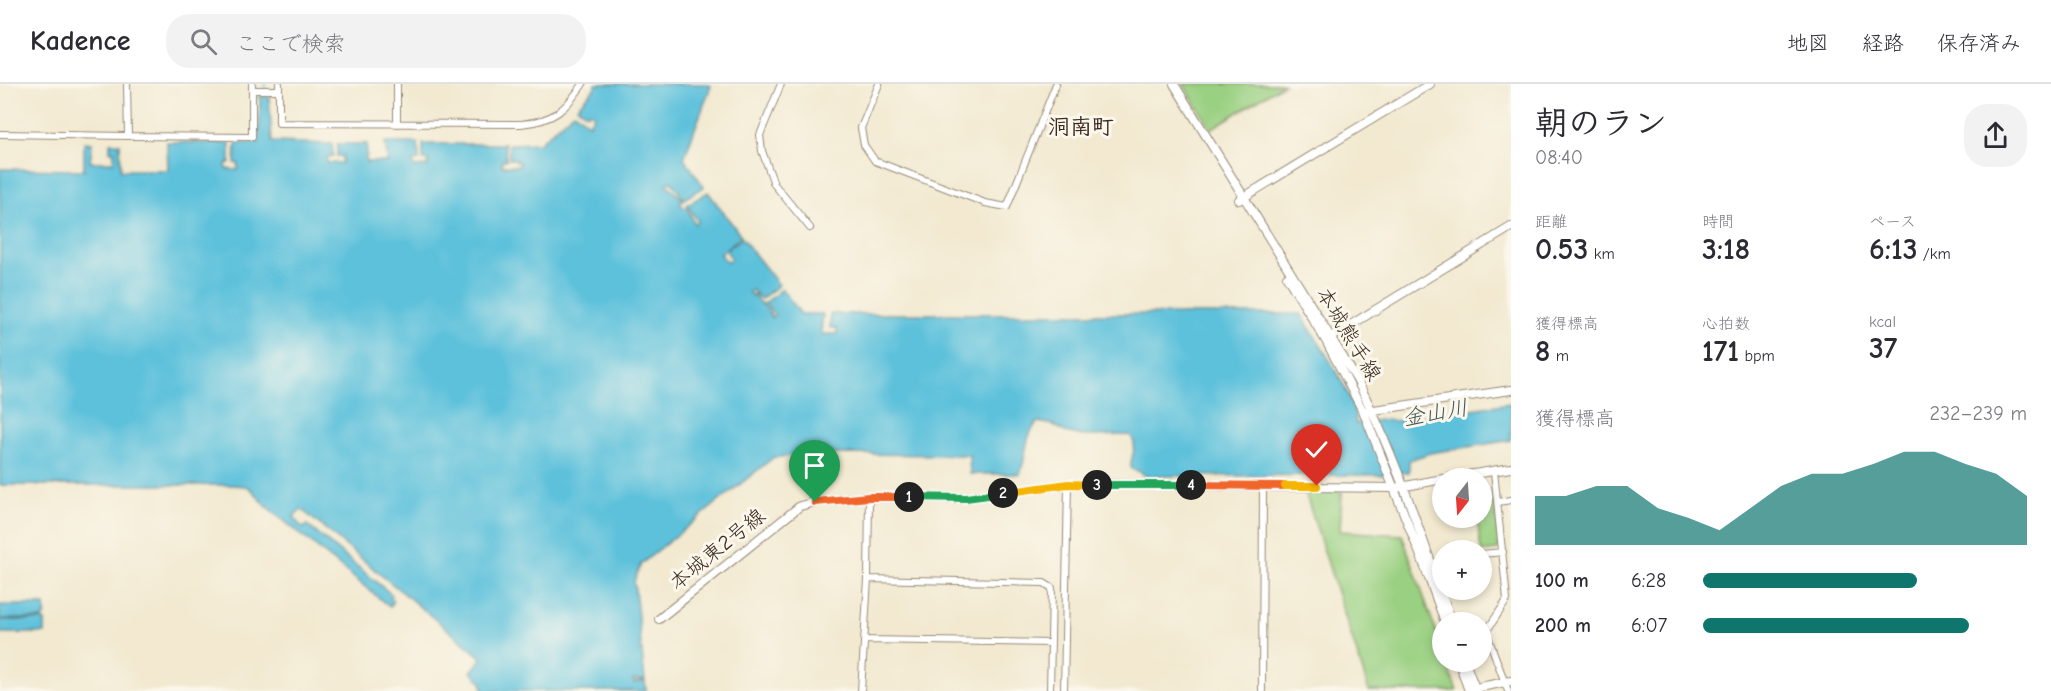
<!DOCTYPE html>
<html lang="ja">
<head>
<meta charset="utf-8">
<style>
	body { margin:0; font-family:"Comic Neue","Klee One",sans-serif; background:#f2f2f3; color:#2b2b33; height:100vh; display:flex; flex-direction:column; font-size:22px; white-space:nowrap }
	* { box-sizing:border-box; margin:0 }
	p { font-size:20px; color:#7c7c81 }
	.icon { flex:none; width:33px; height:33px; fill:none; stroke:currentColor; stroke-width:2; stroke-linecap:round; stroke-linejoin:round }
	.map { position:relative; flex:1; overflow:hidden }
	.drawer { display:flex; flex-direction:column; background:#fff; width:540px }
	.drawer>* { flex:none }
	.needle { width:39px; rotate:197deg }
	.fabs { position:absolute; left:1432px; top:384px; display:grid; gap:12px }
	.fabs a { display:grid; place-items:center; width:60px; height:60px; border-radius:50%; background:#fff; box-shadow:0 3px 9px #0003; font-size:30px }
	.pin { position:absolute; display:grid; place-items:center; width:51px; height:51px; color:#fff; margin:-62px -26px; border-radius:50% 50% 50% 0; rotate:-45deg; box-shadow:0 0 6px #0007 }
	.pin .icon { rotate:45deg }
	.km { position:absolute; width:30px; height:30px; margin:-15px; border-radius:50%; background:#222; color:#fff; font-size:16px; line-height:30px; text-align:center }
	.round { display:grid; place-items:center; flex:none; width:63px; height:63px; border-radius:24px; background:#f2f2f3 }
	.head { display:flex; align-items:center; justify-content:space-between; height:102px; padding:0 24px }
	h1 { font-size:33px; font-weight:700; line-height:45px }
	.metrics { display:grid; grid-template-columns:repeat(3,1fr); gap:9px; height:102px; padding:6px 24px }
	.metrics div { display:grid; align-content:center }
	.metrics b { font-size:30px; font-weight:700 }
	.metrics small { font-size:16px; font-weight:400 }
	.metrics p { font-size:16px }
	.chart { height:168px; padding:12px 24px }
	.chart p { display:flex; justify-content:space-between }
	.chart svg { width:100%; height:108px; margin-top:6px; fill:#0f766e; opacity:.7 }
	ul { padding:0 24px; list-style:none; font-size:20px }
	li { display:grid; grid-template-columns:96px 72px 1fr; align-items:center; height:45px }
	li i { height:15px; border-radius:8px; background:#0f766e }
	header { display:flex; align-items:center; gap:36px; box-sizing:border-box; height:84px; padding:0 30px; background:#fff; border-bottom:2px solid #e1e1e2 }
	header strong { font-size:28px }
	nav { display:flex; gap:33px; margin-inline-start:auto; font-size:21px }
	.search { width:420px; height:54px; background:#f2f2f3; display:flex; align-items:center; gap:15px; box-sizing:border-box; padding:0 21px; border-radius:24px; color:#7c7c81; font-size:22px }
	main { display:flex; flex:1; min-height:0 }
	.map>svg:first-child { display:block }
</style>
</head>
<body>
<header>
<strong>Kadence</strong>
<div class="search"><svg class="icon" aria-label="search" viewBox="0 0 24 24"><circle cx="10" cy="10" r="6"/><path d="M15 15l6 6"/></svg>ここで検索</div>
<nav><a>地図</a><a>経路</a><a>保存済み</a></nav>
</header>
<main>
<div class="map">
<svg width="1511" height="607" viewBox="0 0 1511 607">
	<rect width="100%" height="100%" fill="#fbf7ec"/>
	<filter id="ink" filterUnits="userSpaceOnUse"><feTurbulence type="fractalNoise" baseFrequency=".0167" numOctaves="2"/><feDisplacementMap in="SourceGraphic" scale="12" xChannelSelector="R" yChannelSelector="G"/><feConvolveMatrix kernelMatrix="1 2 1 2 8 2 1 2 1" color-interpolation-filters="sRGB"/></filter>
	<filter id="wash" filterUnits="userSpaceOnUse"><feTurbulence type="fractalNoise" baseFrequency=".008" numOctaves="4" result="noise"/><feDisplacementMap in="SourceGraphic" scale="24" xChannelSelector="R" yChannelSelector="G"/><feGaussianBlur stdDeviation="1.35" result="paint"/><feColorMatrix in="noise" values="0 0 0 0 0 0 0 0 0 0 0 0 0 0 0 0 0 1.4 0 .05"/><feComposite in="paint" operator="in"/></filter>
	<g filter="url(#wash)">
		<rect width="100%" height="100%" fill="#f2e9d0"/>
		<path fill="#9ad081" stroke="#6a7d50" stroke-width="1.5" d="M1183 0H1284L1211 45Z
			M1304 405 1342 408 1340 447 1402 451 1443 568V578H1446L1457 607H1369Z
			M1494 419 1499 463 1497 466 1483 468 1481 466 1477 434H1482V421Z"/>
		<path fill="#5dc1db" stroke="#4c767c" stroke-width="1.5" d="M596 0H706L711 2 684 74 704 103 684 115 671 97 667 100 683 116 680 119 683 123 687 124 695 140 698 137 687 121 708 108 741 152 720 170 727 178 731 175 726 166 742 154 779 201 761 215 752 206 749 208 752 212 754 210 760 220 762 219 771 230 769 231 771 234 775 231 765 219 782 205 801 230H823L821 250H837V244H830V230H1301C1316 256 1356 310 1356 340L1387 335 1395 337 1511 319V356L1430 369 1409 376V388L1379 391 1145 392 1141 388 1131 385C1129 373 1140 363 1130 351L1083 352 1065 348 1054 341 1038 338C1024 351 1027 372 1020 390H970L969 371 836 370 774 373 641 480 634 497 645 596H633L634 599 645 597 646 607H483L482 598 471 588 482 574 301 425 294 432 300 442 304 444 307 441 392 511 390 514 393 516 390 523 267 423 251 405 246 402 233 401H0V85L84 86V58L92 59 90 78H114V67H110V59H120L121 86H168L167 58 230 59V79L226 80V85L238 86V79H235L236 60 259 58 260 12 269 13 272 58 332 60 333 72 327 73V79H342V72H337V60H367L366 78H388L385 59H418L419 76 413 77 414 83 428 82V76H423V60H505L506 76H502V82H519L520 78H516V76L509 75V60L539 59 574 28 589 40 594 31 589 27 587 30 577 23 594 5Z
			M0 521H45V531L42 535H0Z
			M0 536H42L45 538V549H0Z"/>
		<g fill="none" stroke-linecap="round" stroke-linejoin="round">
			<path stroke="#5dc1db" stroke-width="2" d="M265 0V12"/>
		</g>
	</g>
	<g filter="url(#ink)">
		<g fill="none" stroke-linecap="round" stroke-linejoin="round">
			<defs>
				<path id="minor" d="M279 0V39L521 40C554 37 565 26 583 0
					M397 0V40
					M781 0 760 51 762 67 774 100 810 144
					M879 0 861 44 864 61 875 77 985 119 1007 123 1056 0
					M252 6H279
					M0 50 128 52 127 0
					M128 52 252 53V0
					M1494 387 1507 516 1488 545V553L1508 607
					M1498 418 1511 416
					M1482 470 1503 468
					M1427 480 1443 477
					M868 495 1044 499 1052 504 1050 607
					M865 556 1051 559
					M861 607 868 495 869 413
					M1064 607 1068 400
					M1262 607 1263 401"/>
				<path id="tertiary" d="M1239 116 1430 0
					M1331 253 1511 143
					M1367 327 1511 306
					M1449 394 1511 384
					M659 535 800 422 815 418 869 413 966 414 1068 400 1395 404 1443 395
					M1470 605 1511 597"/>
				<path id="secondary" d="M1174 0 1357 296C1396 373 1423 457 1452 538
					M1287 193 1326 257 1364 329 1422 475 1445 538
					M1459 578 1469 607
					M1465 578 1476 607"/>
			</defs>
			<use href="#minor" stroke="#968a77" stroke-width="8"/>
			<use href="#tertiary" stroke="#968a77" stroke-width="10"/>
			<use href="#secondary" stroke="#968a77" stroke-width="10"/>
			<use href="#minor" stroke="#fff" stroke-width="6"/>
			<use href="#tertiary" stroke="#fff" stroke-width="8"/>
			<use href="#secondary" stroke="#fff" stroke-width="8"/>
		</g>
	</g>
	<g fill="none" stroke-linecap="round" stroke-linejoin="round" filter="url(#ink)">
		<defs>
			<path id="split-1" d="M815 418 869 413H909"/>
			<path id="split-2" d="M909 413 966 414 1003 409"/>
			<path id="split-3" d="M1003 409 1068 400 1097 401"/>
			<path id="split-4" d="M1097 401H1191"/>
			<path id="split-5" d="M1191 401 1285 402"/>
			<path id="split-6" d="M1285 402H1317"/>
		</defs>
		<use href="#split-1" stroke="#fff" stroke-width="12"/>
		<use href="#split-2" stroke="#fff" stroke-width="12"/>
		<use href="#split-3" stroke="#fff" stroke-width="12"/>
		<use href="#split-4" stroke="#fff" stroke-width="12"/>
		<use href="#split-5" stroke="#fff" stroke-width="12"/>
		<use href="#split-6" stroke="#fff" stroke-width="12"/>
		<use href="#split-1" stroke="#f0652b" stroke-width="8"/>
		<use href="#split-2" stroke="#22a559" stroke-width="8"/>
		<use href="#split-3" stroke="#f5b400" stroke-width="8"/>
		<use href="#split-4" stroke="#22a559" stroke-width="8"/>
		<use href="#split-5" stroke="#f0652b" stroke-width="8"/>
		<use href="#split-6" stroke="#f5b400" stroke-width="8"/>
	</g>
	<g text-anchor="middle" stroke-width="6" stroke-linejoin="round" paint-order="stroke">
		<g font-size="21" fill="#3b2a1e" stroke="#fbf7ec">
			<text transform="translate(1349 250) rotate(59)" y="7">本城熊手線</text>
			<text transform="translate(717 465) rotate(-39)" y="7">本城東2号線</text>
		</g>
		<g font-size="22" font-weight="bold" fill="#3b2a1e" stroke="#fbf7ec">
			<text x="1081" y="50">洞南町</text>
		</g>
		<g font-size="22" font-style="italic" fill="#455757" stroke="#fbf7ec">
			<text transform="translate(1435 328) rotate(-10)" y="8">金山川</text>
		</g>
	</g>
</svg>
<div class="fabs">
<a><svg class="needle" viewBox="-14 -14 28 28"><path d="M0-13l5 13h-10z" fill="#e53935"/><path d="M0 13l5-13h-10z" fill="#7c7c81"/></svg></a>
<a>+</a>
<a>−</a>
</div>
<div class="pin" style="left:815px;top:418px;background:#1e9e55"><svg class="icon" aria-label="arrive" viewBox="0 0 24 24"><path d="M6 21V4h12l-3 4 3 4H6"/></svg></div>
<div class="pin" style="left:1317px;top:402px;background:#d93025"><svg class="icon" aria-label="check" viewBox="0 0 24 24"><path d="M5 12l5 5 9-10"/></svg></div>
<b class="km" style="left:909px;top:413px">1</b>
<b class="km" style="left:1003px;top:409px">2</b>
<b class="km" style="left:1097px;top:401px">3</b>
<b class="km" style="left:1191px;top:401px">4</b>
</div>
<section class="drawer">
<div class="head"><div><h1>朝のラン</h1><p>08:40</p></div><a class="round"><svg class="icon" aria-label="share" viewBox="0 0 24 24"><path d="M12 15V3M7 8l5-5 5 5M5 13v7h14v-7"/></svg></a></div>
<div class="metrics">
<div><p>距離</p><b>0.53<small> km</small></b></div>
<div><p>時間</p><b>3:18</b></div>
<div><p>ペース</p><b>6:13<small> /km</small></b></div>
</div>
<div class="metrics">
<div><p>獲得標高</p><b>8<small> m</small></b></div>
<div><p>心拍数</p><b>171<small> bpm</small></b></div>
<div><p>kcal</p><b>37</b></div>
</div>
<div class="chart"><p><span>獲得標高</span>232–239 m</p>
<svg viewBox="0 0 160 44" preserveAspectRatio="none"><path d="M0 44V24L10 24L20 20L30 20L40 29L50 33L60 38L70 29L80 20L90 15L100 15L110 11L120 6L130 6L140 11L150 15L160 24V44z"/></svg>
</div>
<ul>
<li><b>100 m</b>6:28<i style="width:66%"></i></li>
<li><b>200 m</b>6:07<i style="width:82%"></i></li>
</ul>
</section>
</main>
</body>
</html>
